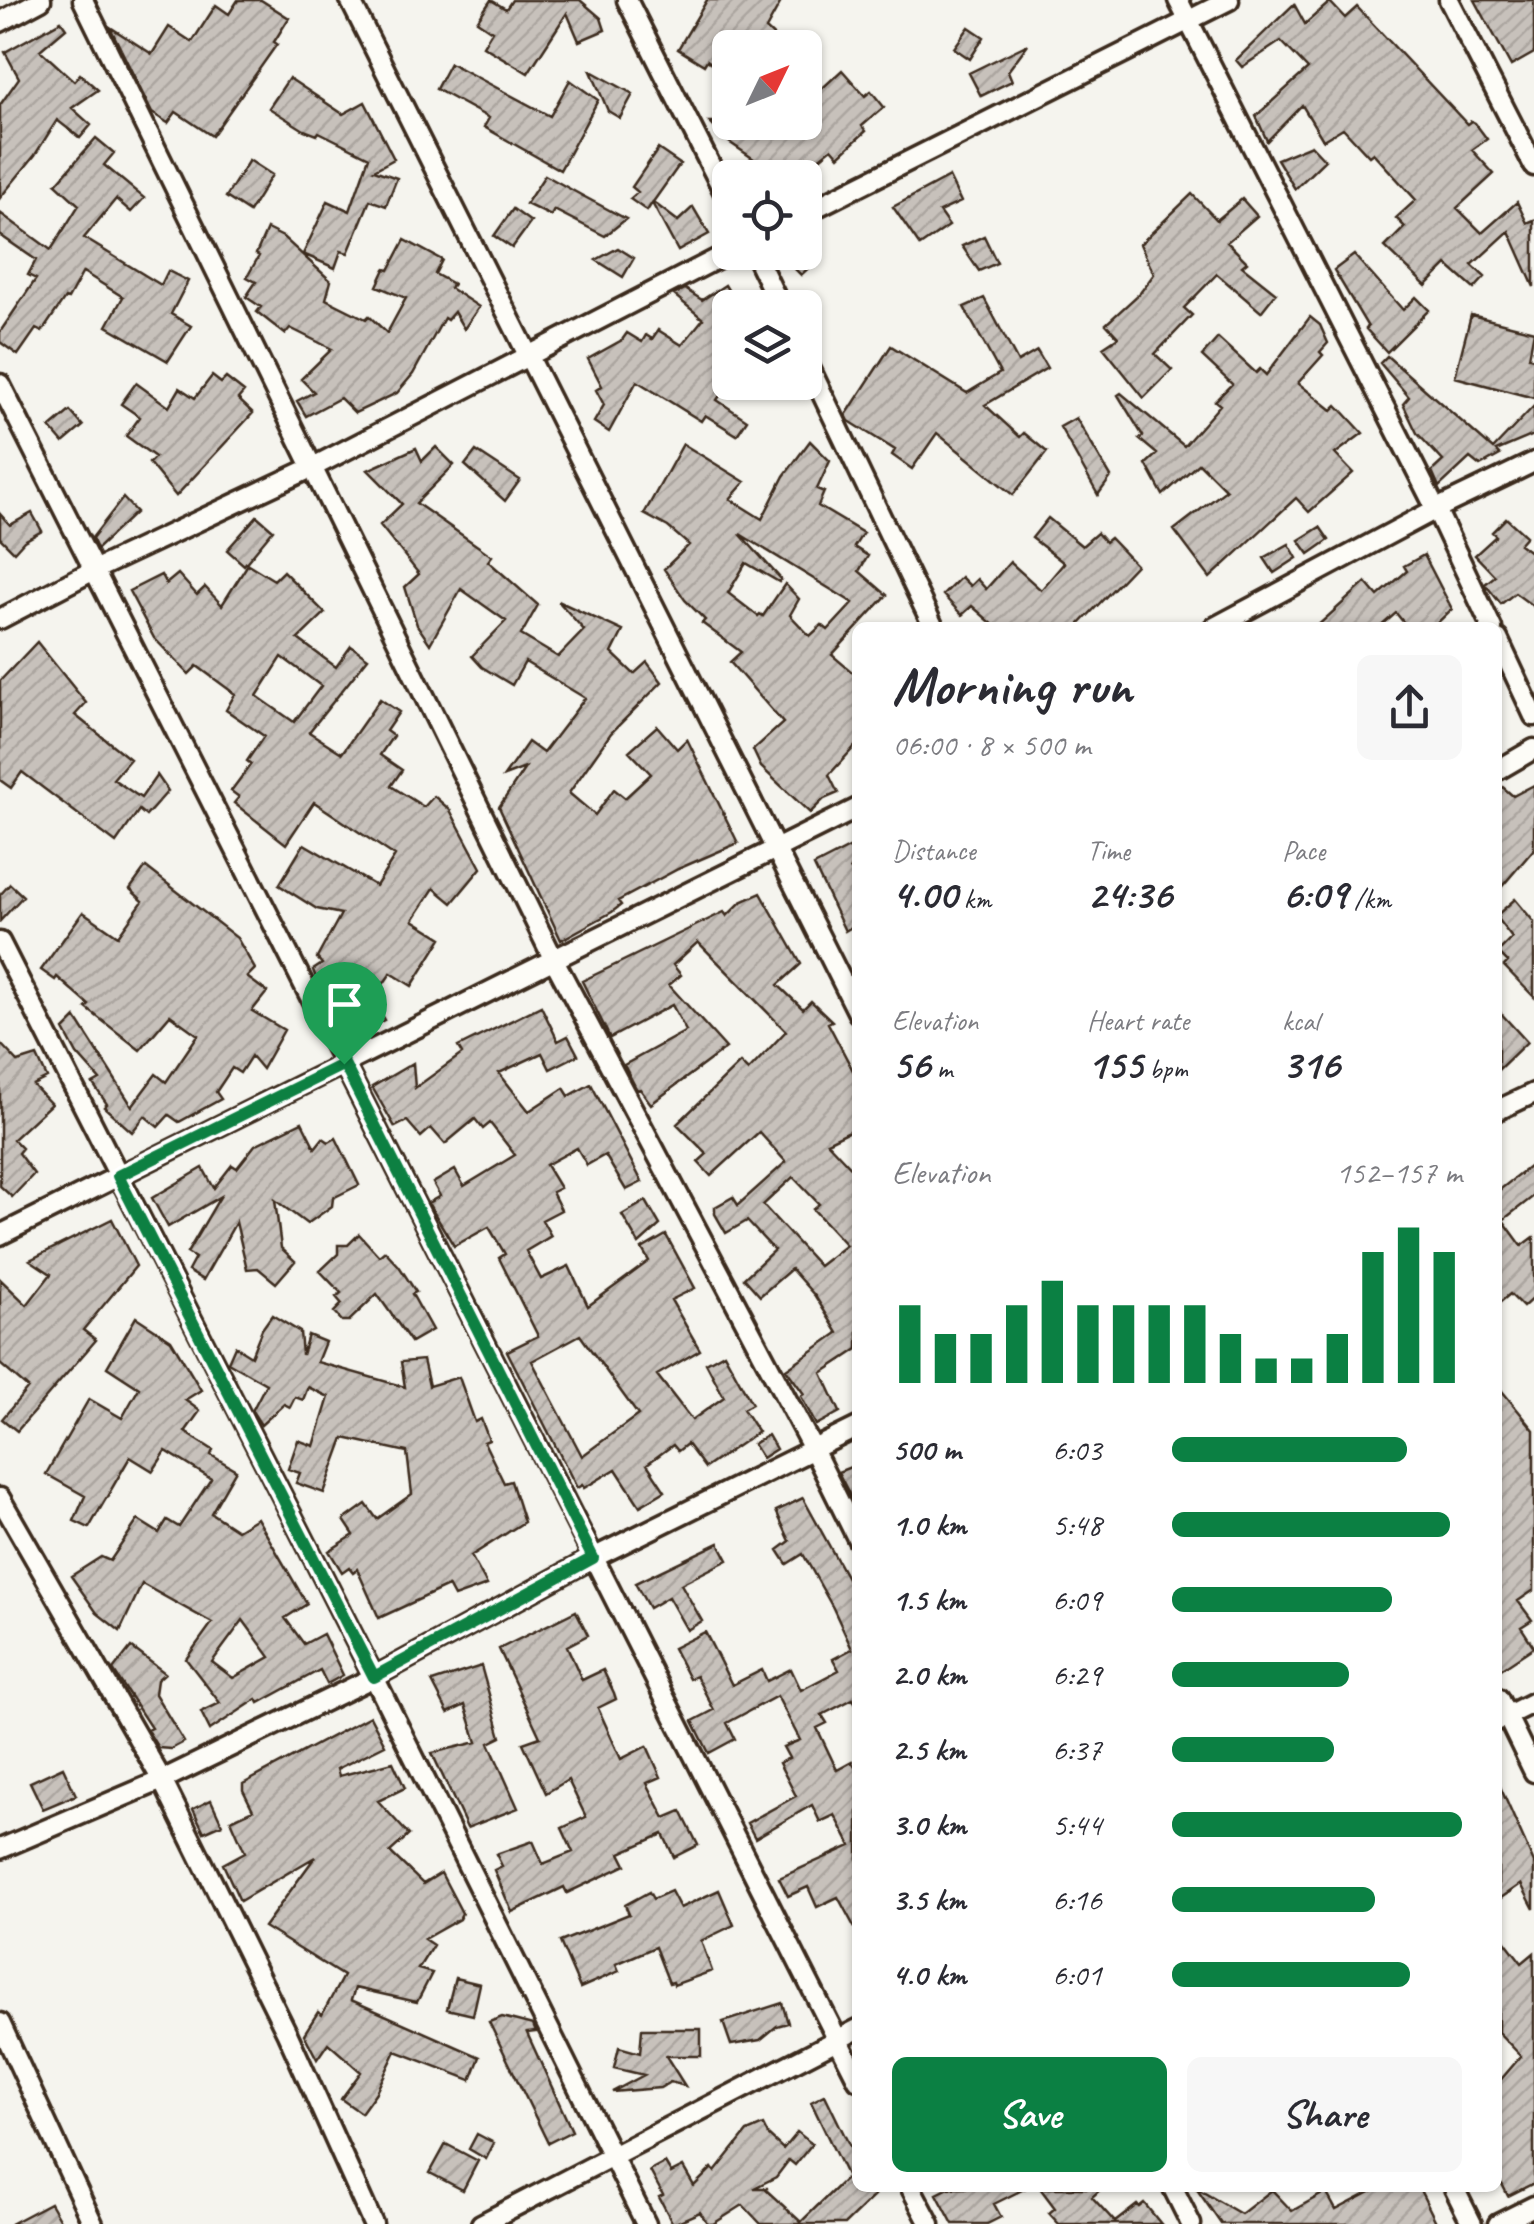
<!DOCTYPE html>
<html lang="en">
<head>
<meta charset="utf-8">
<style>
	body { margin:0; font-family:Caveat,sans-serif; background:#f7f7f7; color:#2b2b33; height:100vh; display:flex; flex-direction:column; font-size:38px; white-space:nowrap }
	* { box-sizing:border-box; margin:0 }
	p { font-size:32px; color:#7c7c81 }
	.icon { flex:none; width:55px; height:55px; fill:none; stroke:currentColor; stroke-width:2; stroke-linecap:round; stroke-linejoin:round }
	.map { position:relative; flex:1; overflow:hidden }
	.drawer { position:absolute; left:852px; top:622px; width:650px; height:1570px; display:flex; flex-direction:column; background:#fff; border-radius:15px; box-shadow:0 2px 8px #0004 }
	.drawer>* { flex:none }
	.needle { width:65px; rotate:47deg }
	.controls { position:absolute; left:712px; top:30px; display:grid; gap:20px }
	.controls a { display:grid; place-items:center; width:110px; height:110px; border-radius:15px; background:#fff; box-shadow:0 2px 8px #0004; font-size:50px }
	.pin { position:absolute; display:grid; place-items:center; width:85px; height:85px; color:#fff; margin:-102px -42px; border-radius:50% 50% 50% 0; rotate:-45deg; box-shadow:0 0 10px #0007 }
	.pin .icon { rotate:45deg }
	.round { display:grid; place-items:center; flex:none; width:105px; height:105px; border-radius:15px; background:#f7f7f7 }
	.head { display:flex; align-items:center; justify-content:space-between; height:170px; padding:0 40px }
	h1 { font-size:55px; font-weight:600; line-height:75px }
	.figures { display:grid; grid-template-columns:repeat(3,1fr); gap:15px; height:170px; padding:10px 40px }
	.figures div { display:grid; align-content:center }
	.figures b { font-size:42px; font-weight:600 }
	.figures small { font-size:28px; font-weight:400 }
	.figures p { font-size:28px }
	.chart { height:280px; padding:20px 40px }
	.chart p { display:flex; justify-content:space-between }
	.chart svg { width:100%; height:180px; margin-top:10px; stroke:#0b8043; stroke-width:6 }
	.action { display:flex; gap:20px; margin-top:auto; padding:20px 40px }
	.action a { flex:1; height:115px; border-radius:15px; background:#0b8043; color:#fff; font-size:40px; font-weight:600; line-height:115px; text-align:center }
	.action a+a { background:#f7f7f7; color:#2b2b33 }
	ul { padding:0 40px; list-style:none; font-size:32px }
	li { display:grid; grid-template-columns:160px 120px 1fr; align-items:center; height:75px }
	li i { height:25px; border-radius:12px; background:#0b8043 }
	.map>svg:first-child { display:block }
</style>
</head>
<body>
<div class="map">
<svg width="1534" height="2224" viewBox="0 0 1534 2224">
	<defs>
		<pattern id="building-hatch" width="6" height="6" patternUnits="userSpaceOnUse" patternTransform="scale(2.5)"><rect width="6" height="6" fill="#c7c1bb"/><path d="M-1 1l2-2M0 6l6-6M5 7l2-2" fill="none" stroke="#aca6a0"/></pattern>
	</defs>
	<rect width="100%" height="100%" fill="#f5f4ee"/>
	<filter id="ink" filterUnits="userSpaceOnUse"><feTurbulence type="fractalNoise" baseFrequency=".01" numOctaves="2"/><feDisplacementMap in="SourceGraphic" scale="20" xChannelSelector="R" yChannelSelector="G"/><feConvolveMatrix kernelMatrix="1 2 1 2 8 2 1 2 1" color-interpolation-filters="sRGB"/></filter>
	<g filter="url(#ink)">
		<path fill="url(#building-hatch)" stroke="#3b2a1e" stroke-width="2.5" fill-rule="evenodd" d="M238 0H261L289 18 274 42 277 44 212 136 176 112 168 123 152 113 110 27 152 54 169 27 192 42 216 5 229 14Z
			M491 0 506 9 512 0H580L601 18 605 30 579 41 567 13 528 73 483 46 492 31 477 21Z
			M707 0H782L766 29 786 48H753L740 40 734 48H730V54L719 69 707 60 704 65 678 49Z
			M1475 0H1534V53L1511 66Z
			M1330 2 1345 18 1357 7 1467 124 1471 121 1475 123 1487 139 1472 150 1494 174 1457 208 1482 233 1517 202 1527 223 1534 220V287L1509 231 1472 265 1485 277 1474 289 1447 265 1426 286 1385 247 1405 227 1396 218 1416 200 1373 153 1369 156 1343 128 1323 140 1302 105 1267 141 1256 116 1308 69 1281 41 1242 67 1236 60 1294 4 1305 24Z
			M61 21 66 28 40 50 74 81 80 74 98 90 72 108 91 125 80 138 57 120 35 155 0 198V105L19 78 5 52Z
			M969 27 984 37 970 59 954 48Z
			M1028 44 1008 71 1012 81 981 96 969 73Z
			M450 63 550 116 570 80 598 100 560 170 484 127 489 118 436 89Z
			M842 70 865 96 871 91 884 107 862 126 866 131 839 156 832 148 799 175 787 169 782 178H738L761 164 729 142 709 122H744L754 132 761 122H767L787 136 800 122H805V89L814 96Z
			M591 71 633 94 620 118 608 111Z
			M289 78 343 114 365 102 394 159 374 170 397 178 386 206 370 200 348 253 341 251 335 268 303 254 328 201 350 211 369 157 319 132 317 135 304 130 269 108Z
			M96 138 114 153 104 165 144 198 131 212 116 199 84 238 161 285 168 271 188 281 171 314 191 326 168 361 107 326 123 297 83 272 68 299 65 298 42 332 36 329 18 355 0 342V332L36 279 28 275 36 260 0 235V213L51 250 79 205 56 184Z
			M1311 145 1325 160 1295 189 1277 159Z
			M658 149 680 164 653 202 678 221 693 207 709 234 678 251 652 203 647 211 630 199 638 192 632 187Z
			M249 160 272 175 249 212 226 197Z
			M545 175 581 195 626 219 605 236 554 210 551 216 526 204Z
			M949 177 961 202 939 212 949 226 920 246 893 207Z
			M1192 194 1217 220 1242 199 1257 216 1227 242 1247 262 1242 266 1276 293 1261 312 1217 274 1184 308 1192 315 1155 354 1172 370 1144 398 1103 347 1118 337 1106 324 1140 293 1154 274 1140 244Z
			M513 209 531 222 512 248 494 236Z
			M267 229 283 237 331 281 326 299 366 319 369 316 387 333 406 298 377 286 385 269 389 270 405 240 442 260 435 274 453 284 450 288 479 307 464 329 454 312 447 320 444 318 413 374 397 393 355 413 340 398 306 416 297 401 314 392 301 379 332 349 290 328 285 334 257 312 261 307 246 297 256 282 247 277 259 256 256 254Z
			M984 236 997 263 979 271 962 246Z
			M618 248 634 258 623 277 596 260Z
			M800 252H805L814 263 801 275 789 263Z
			M1354 255 1403 310 1416 297 1429 310 1387 352 1366 329 1368 327 1334 270Z
			M725 285 739 308H730V370L722 380 728 384 717 400 747 420 737 435 705 415 701 421 637 381 609 432 594 422 604 405 596 390 602 386 588 359 622 340 627 333 642 342 646 335 652 339 658 330 682 345 703 319 674 295 685 289 702 300Z
			M984 298 1018 362 1037 351 1047 368 985 405 1020 437 1024 433 1047 452 1013 495 937 433 912 469 892 455 895 450 849 421 846 415 891 346 967 393 1000 373 964 307Z
			M1471 315 1534 331 1529 357 1534 358V398L1455 377Z
			M1310 317 1320 325 1328 343 1320 352 1323 355 1298 383 1332 410 1337 405 1363 433 1335 454 1353 473 1309 512 1296 498 1210 578 1174 530 1226 490 1199 463 1163 495 1146 464 1157 454 1139 439 1143 436 1118 395 1121 393 1184 446 1220 405 1215 401 1232 384 1202 356 1218 338 1256 373 1260 369 1266 375Z
			M1387 356 1493 449 1534 406V435L1496 451 1500 455 1480 466 1470 458 1439 487 1432 471 1443 461 1417 433 1403 404 1409 397 1380 363Z
			M212 376 221 383 226 378 244 392 238 399 253 413 176 496 149 463 155 457 126 436 140 417 121 404 136 383 169 407 180 388 195 398Z
			M70 411 83 426 63 443 50 428Z
			M1076 418 1111 477 1098 495 1060 427Z
			M810 441 830 461 817 489 824 492 818 506 863 533 854 547 868 556 859 571 887 595 832 655 858 677V743L829 775 838 793 824 799 810 813 761 767 753 750 783 723 730 662 741 652 702 623 705 620 685 600 664 569 689 545 668 527 644 514 683 444 745 482 730 499 762 519 784 476ZM740 534 853 603 828 630 822 625 810 636 790 615 799 599 785 584 763 616 760 614 758 616 728 593 746 563 779 582 781 579Z
			M436 447 454 465 416 503 492 556 488 561 538 605 521 635 558 657 584 630 558 601 623 631 612 653 634 674 647 662 662 682 611 733 569 793 595 815 614 789 625 798 651 774 629 751 657 726 677 749 687 739 738 843 678 869 618 901 621 905 612 912 561 940 499 807 525 768 504 776 528 742 543 753 585 698 525 662 512 685 482 667 472 656 506 621 461 589 430 644 417 625 405 587 419 574 380 525 402 504 368 470 416 448 422 461Z
			M476 451 520 480 505 501 465 465Z
			M123 498 136 512 97 549 92 538Z
			M32 513 42 531 24 541 14 552 0 538V514L10 525Z
			M257 516 273 530 244 565 227 550Z
			M1048 518 1082 546 1097 533 1105 542 1110 538 1136 565 1076 628H997L972 606 962 615 943 595 961 577 970 586 977 579 986 589 1010 562 1041 590 1064 563 1032 538Z
			M1506 518 1526 536 1519 544 1534 555V607L1515 593 1501 604 1485 584 1495 576 1475 555 1496 536 1492 532Z
			M1320 527 1329 540 1309 554 1299 540Z
			M1289 544 1297 558 1274 573 1264 558Z
			M1424 555 1452 609 1432 628H1408L1396 613 1379 628H1315L1366 582 1378 596 1407 571 1404 566Z
			M248 564 274 580 283 571 325 613 298 639 336 667 351 646 368 658 309 732 342 753 380 699 399 712 386 731 393 736 380 755 402 770 391 786 424 807 434 796 450 810 481 868 452 903 434 888 413 920 442 938 412 986 391 973 373 999 381 1005 378 1009 384 1020 354 1036 322 994 313 970 322 964 317 958 341 914 317 909 279 885 304 844 376 886 395 856 314 802 286 844 234 803 239 797 231 791 251 764 247 761 264 736 226 710 235 694 197 666 189 674 154 638 129 591 161 575 166 584 178 574 197 595 205 587 222 605ZM282 657 321 686 294 722 257 696Z
			M37 642 86 703 75 715 130 759 113 779 141 798 157 775 168 791 146 816 139 810 116 843 22 772 11 788 0 780V681Z
			M1498 783 1513 796 1534 785V849L1498 891Z
			M851 847 858 854V862L850 869 858 877V923L845 931 814 866Z
			M146 867 237 938 255 969 247 977 267 992 252 1011 284 1030 262 1069 251 1056 240 1073 232 1068 216 1092 221 1099 179 1122 169 1115 158 1127 145 1116 132 1132 104 1107 107 1104 93 1084 100 1080 77 1054 64 1030 76 1018 132 1106 156 1074 166 1082 198 1035 170 1015 140 1050 86 1008 89 1005 57 977 55 980 41 970 83 912 118 936 143 901 130 889Z
			M10 884 23 896 0 921V895Z
			M761 893 801 964 778 985 803 1009 811 1001 832 1021 828 1023 858 1080V1127L827 1142 858 1175V1349L822 1373 840 1412 816 1425 801 1396 804 1394 786 1369 838 1333 815 1296 791 1269 760 1296 744 1278 774 1250 747 1221 726 1233 715 1214V1207L733 1197 738 1205 786 1162 759 1132 711 1176 698 1162 707 1154 677 1124 740 1063 748 1071 786 1031 698 942 673 965 681 975 669 985 726 1048 651 1104 640 1089 637 1090 624 1065 686 1031 672 1005 610 1038 582 981 724 912 727 916 741 902ZM793 1177 819 1204 813 1209 846 1245 819 1266 763 1205Z
			M1515 899 1534 922V997L1504 966 1508 962 1498 952 1512 938 1498 920V914Z
			M541 1006 558 1041 568 1036 578 1055 550 1069 542 1053 499 1073 529 1111 564 1088 569 1096 591 1084 642 1182 626 1190 605 1155 587 1165 577 1148 546 1165 560 1188 552 1192 561 1210 542 1220 551 1236 526 1251 541 1279 569 1266 588 1306 649 1261 642 1249 666 1235 695 1288 671 1300 700 1350 657 1375 692 1420 724 1397 706 1363 724 1353 752 1404 743 1409 758 1432 705 1468 687 1444 678 1451 673 1445 647 1464 665 1491 640 1506 616 1469 584 1488 582 1485 577 1488 507 1351 538 1336 499 1258 505 1254 489 1227 454 1246 428 1203 440 1196 433 1183 455 1170 464 1186 515 1155 490 1123 483 1129 475 1119 445 1144 431 1128 421 1137 407 1121 395 1127 372 1087 413 1063 415 1088 462 1054 458 1047ZM580 1335 638 1415 582 1456 532 1361Z
			M1498 1010 1527 1042 1498 1070Z
			M0 1043 18 1062 37 1056 47 1078 33 1085 51 1104 13 1139 22 1148 18 1153 34 1174 12 1197 0 1186Z
			M302 1122 315 1148 323 1138 329 1142 336 1138 359 1185 333 1198 332 1206 307 1224 275 1200 281 1248 295 1261 276 1283 258 1268 247 1269 236 1222 203 1280 188 1271 195 1258 187 1253 220 1197 168 1227 152 1198 203 1168 214 1188 232 1165 237 1168 255 1145Z
			M1534 1163V1196L1503 1220 1522 1246 1534 1237V1297L1523 1307 1510 1294 1498 1304V1191Z
			M646 1201 660 1225 639 1244 622 1215Z
			M112 1219 136 1266 83 1330 96 1340 17 1431 2 1419 28 1388 0 1364V1279L27 1305 51 1274 30 1260Z
			M359 1234 379 1256 385 1251 399 1266 416 1292 412 1294 432 1330 411 1342 377 1294 349 1321H342L334 1312 342 1304 336 1297 341 1293 320 1271 338 1254V1245H348Z
			M272 1315 300 1332 302 1355 308 1335 325 1342 317 1362 405 1387 401 1362 423 1360 429 1386 459 1377 475 1422 481 1419 489 1440 484 1442 504 1483 511 1481 524 1522 471 1556 487 1585 454 1597 448 1586 379 1618 357 1569 353 1572 349 1567 342 1572 329 1551 354 1535 344 1520 366 1504 377 1519 412 1494 407 1452 344 1438 324 1493 296 1483 300 1473 288 1469 298 1440 314 1446 329 1397 308 1387 303 1400 295 1397 290 1407 284 1404 261 1425 252 1411 266 1384 228 1362 235 1346 251 1356 262 1329Z
			M136 1317 171 1340 201 1390 185 1400 200 1411 185 1432 213 1450 211 1455 236 1470 211 1513 237 1530 257 1518 307 1604 285 1618 304 1644 323 1634 343 1675 327 1684 320 1670 259 1703 257 1699 210 1730 201 1712 220 1703 186 1659 212 1623 142 1584 120 1631 97 1613 71 1576 101 1557 110 1561 138 1520 159 1533 167 1520 179 1527 211 1479 166 1451 153 1471 130 1457 89 1528 74 1521 85 1496 46 1474 89 1399 122 1418 139 1388 107 1367ZM243 1620 270 1657 233 1678 212 1662Z
			M1498 1386 1534 1430V1590L1518 1601 1532 1620 1521 1627 1534 1647 1498 1671Z
			M768 1435 776 1449 762 1458 753 1444Z
			M858 1464V1511L838 1472Z
			M803 1498 858 1598V1707L853 1699 822 1715 827 1723 817 1728 837 1770 852 1762 858 1772V1934L838 1897 817 1907 808 1887 788 1896 779 1878 851 1846 835 1815 820 1822 812 1805 755 1838 747 1823 796 1796 779 1763 789 1758 783 1747 800 1740 777 1696 727 1723 735 1739 709 1753 693 1721 714 1710 696 1676 689 1679 673 1648 705 1632 732 1685 762 1670 767 1681 791 1669 801 1690 839 1670 833 1659 852 1649 833 1608 803 1554 787 1564 778 1550 790 1541 776 1511Z
			M719 1543 728 1560 681 1584 702 1621 687 1630 668 1597 649 1608 635 1583Z
			M576 1611 588 1635 567 1646 582 1680 603 1670 614 1693 616 1699 598 1708 621 1759 647 1746 661 1777 647 1783 665 1818 681 1811 698 1845 674 1857 663 1834 620 1853 626 1865 567 1893 564 1887 512 1912 494 1870 502 1866 496 1854 533 1841 543 1864 573 1852 562 1828 586 1817 568 1780 546 1793 523 1743 540 1737 499 1649Z
			M131 1647 165 1673 157 1680 155 1694 184 1742 171 1749 158 1748 147 1730 151 1728 113 1670Z
			M481 1666 501 1737 489 1743 518 1808 467 1828 432 1753 477 1742 465 1705 448 1713 432 1682Z
			M370 1716 385 1745 337 1769 339 1776 393 1762 405 1788 378 1801 409 1835 390 1852 423 1884 441 1873 462 1913 459 1919 424 1939 433 1945 418 1969 432 1973 417 2002 355 1988 351 2000 480 2057 471 2080 396 2051 376 2092 361 2113 341 2099 361 2072 328 2043 317 2059 304 2034 318 2012 322 2015 343 1976 264 1927 315 1857 240 1901 223 1864 245 1852 231 1820 253 1810 243 1790V1784Z
			M63 1767 76 1795 43 1809 30 1782Z
			M1498 1782 1534 1863V1909L1521 1884 1498 1900Z
			M211 1800 222 1824 204 1832 193 1809Z
			M719 1890 734 1925 701 1941 712 1971 674 1985 673 1982 669 1983 655 1947 616 1964 619 1971 580 1988 560 1942 629 1914 625 1905 649 1892 653 1899 671 1891 680 1908Z
			M1498 1932 1522 1963 1534 1953V2183L1508 2196 1498 2176V2083L1521 2056 1498 2032Z
			M455 1978 480 1984 473 2015 447 2009Z
			M782 2003 788 2023 777 2026 760 2040 731 2045 723 2022Z
			M502 2017 533 2025 536 2032 527 2033 572 2131 548 2143 489 2022Z
			M642 2029H701V2056H666L685 2086 670 2082 660 2088 612 2092 644 2075 614 2068 619 2047 640 2053Z
			M825 2095 858 2163V2170L846 2175 811 2102Z
			M763 2125 768 2135 783 2149 797 2132 812 2144 795 2165 789 2160 776 2177 754 2188H768L765 2189 801 2222 849 2175 858 2182V2188H864L874 2196 845 2224H761L743 2205 713 2224H708L700 2212 673 2224 659 2197 663 2195 650 2171 665 2163 671 2173 683 2167 694 2186 712 2168 715 2172 747 2132Z
			M477 2134 494 2143 486 2159 469 2149Z
			M446 2144 478 2161 463 2190 430 2173Z
			M949 2188H1026L994 2204 1001 2217 987 2224H953L937 2194Z
			M1040 2188H1102L1092 2197 1115 2222 1137 2205 1139 2207 1144 2203 1161 2224H1059L1049 2213 1055 2208Z
			M1196 2188 1241 2214 1272 2190 1292 2211 1326 2192 1336 2210 1378 2188H1419L1437 2224H1221Z
			M50 2203 62 2224H10Z"/>
		<g fill="none" stroke-linecap="round" stroke-linejoin="round">
			<defs>
				<path id="street" d="M83 0 553 958 813 1449 858 1540
					M350 0 858 1013
					M627 0 730 204
					M1178 0 1436 509 1492 628
					M1449 0 1534 166
					M0 22 41 0
					M805 213 1229 0
					M754 252 781 308
					M805 358 934 628
					M0 384 858 2080
					M0 619 94 570 313 467 730 252
					M1213 628 1436 509 1534 462
					M1498 639 1534 716
					M1498 770 1534 749
					M0 942 374 1677 646 2224
					M1498 1110 1534 1093
					M0 1235 858 808
					M0 1498 162 1780 287 2033 373 2224
					M1498 1698 1534 1772
					M1498 1720 1534 1702
					M0 1849 162 1780 374 1677 593 1558 858 1427
					M0 2023 93 2224
					M911 2188 930 2224
					M1173 2188 1191 2224
					M1454 2188 1472 2224
					M481 2224 858 2029
					M1498 2224 1534 2206"/>
			</defs>
			<use href="#street" stroke="#3b2a1e" stroke-width="25"/>
			<use href="#street" stroke="#fdfcf7" stroke-width="18"/>
		</g>
	</g>
	<g fill="none" stroke-linecap="round" stroke-linejoin="round" filter="url(#ink)">
		<defs>
			<path id="route" d="M344 1064 593 1558 374 1677 118 1176Z"/>
		</defs>
		<use href="#route" stroke="#fff" stroke-width="20"/>
		<use href="#route" stroke="#0b8043" stroke-width="12"/>
	</g>
</svg>
<div class="controls">
<a><svg class="needle" viewBox="-14 -14 28 28"><path d="M0-13l5 13h-10z" fill="#e53935"/><path d="M0 13l5-13h-10z" fill="#7c7c81"/></svg></a>
<a><svg class="icon" aria-label="locate" viewBox="0 0 24 24"><circle cx="12" cy="12" r="6"/><path d="M12 2v4M12 18v4M2 12h4M18 12h4"/></svg></a>
<a><svg class="icon" aria-label="layers" viewBox="0 0 24 24"><path d="M12 4l9 5-9 5-9-5zM3 14l9 5 9-5"/></svg></a>
</div>
<div class="pin" style="left:344px;top:1064px;background:#1e9e55"><svg class="icon" aria-label="arrive" viewBox="0 0 24 24"><path d="M6 21V4h12l-3 4 3 4H6"/></svg></div>
<section class="drawer">
<div class="head"><div><h1>Morning run</h1><p>06:00 · 8 × 500 m</p></div><a class="round"><svg class="icon" aria-label="share" viewBox="0 0 24 24"><path d="M12 15V3M7 8l5-5 5 5M5 13v7h14v-7"/></svg></a></div>
<div class="figures">
<div><p>Distance</p><b>4.00<small> km</small></b></div>
<div><p>Time</p><b>24:36</b></div>
<div><p>Pace</p><b>6:09<small> /km</small></b></div>
</div>
<div class="figures">
<div><p>Elevation</p><b>56<small> m</small></b></div>
<div><p>Heart rate</p><b>155<small> bpm</small></b></div>
<div><p>kcal</p><b>316</b></div>
</div>
<div class="chart"><p><span>Elevation</span>152–157 m</p>
<svg viewBox="0 0 160 44" preserveAspectRatio="none"><path d="M5 44V25M15 44V32M25 44V32M35 44V25M45 44V19M55 44V25M65 44V25M75 44V25M85 44V25M95 44V32M105 44V38M115 44V38M125 44V32M135 44V12M145 44V6M155 44V12"/></svg>
</div>
<ul>
<li><b>500 m</b>6:03<i style="width:81%"></i></li>
<li><b>1.0 km</b>5:48<i style="width:96%"></i></li>
<li><b>1.5 km</b>6:09<i style="width:76%"></i></li>
<li><b>2.0 km</b>6:29<i style="width:61%"></i></li>
<li><b>2.5 km</b>6:37<i style="width:56%"></i></li>
<li><b>3.0 km</b>5:44<i style="width:100%"></i></li>
<li><b>3.5 km</b>6:16<i style="width:70%"></i></li>
<li><b>4.0 km</b>6:01<i style="width:82%"></i></li>
</ul>
<div class="action"><a>Save</a><a>Share</a></div>
</section>
</div>
</body>
</html>
